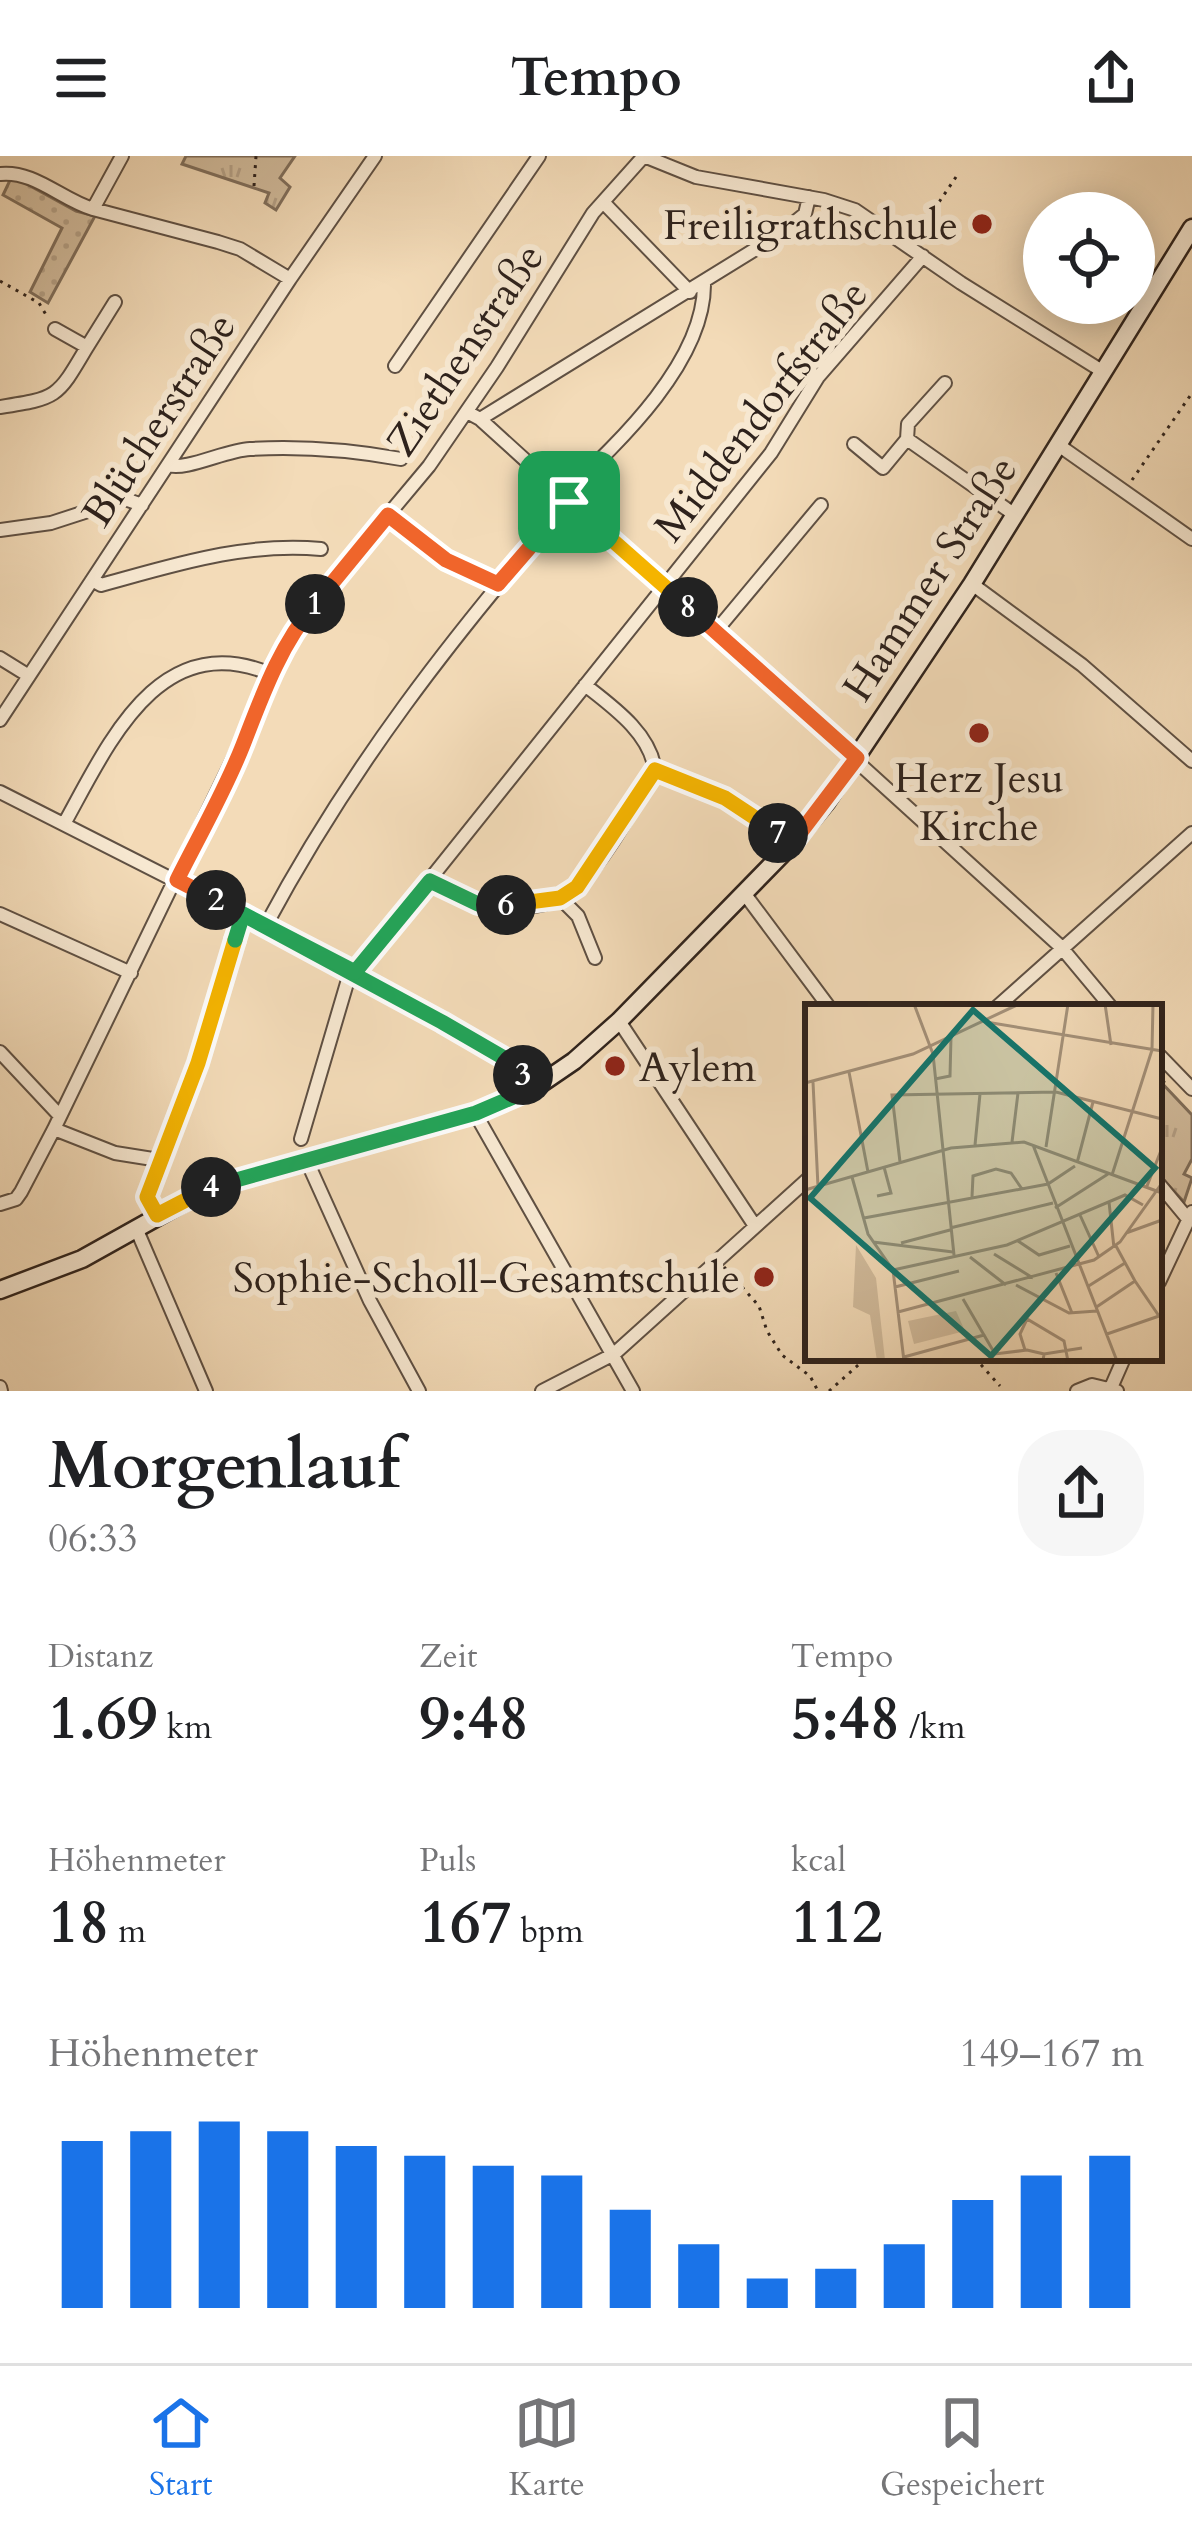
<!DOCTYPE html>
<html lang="de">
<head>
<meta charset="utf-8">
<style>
	body { margin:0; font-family:Cardo,serif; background:#f6f6f6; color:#202124; height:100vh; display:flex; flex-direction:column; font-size:45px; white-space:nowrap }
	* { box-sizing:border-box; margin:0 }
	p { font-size:39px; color:#757577 }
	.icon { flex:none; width:66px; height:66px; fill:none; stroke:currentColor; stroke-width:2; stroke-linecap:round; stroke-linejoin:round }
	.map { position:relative; height:1235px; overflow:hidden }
	.side { display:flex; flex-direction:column; background:#fff; flex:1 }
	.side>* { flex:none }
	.buttons { position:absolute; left:1023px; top:36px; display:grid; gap:24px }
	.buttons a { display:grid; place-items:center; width:132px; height:132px; border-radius:50%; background:#fff; box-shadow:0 6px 30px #0003; font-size:60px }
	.pin { position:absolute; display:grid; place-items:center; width:102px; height:102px; color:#fff; margin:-51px; border-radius:24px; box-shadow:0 6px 18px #0006 }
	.km { position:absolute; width:60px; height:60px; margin:-30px; border-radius:50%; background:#222; color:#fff; font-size:33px; line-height:60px; text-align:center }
	.round { display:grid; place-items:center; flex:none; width:126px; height:126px; border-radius:48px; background:#f6f6f6 }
	.head { display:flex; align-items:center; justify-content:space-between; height:204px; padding:0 48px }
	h1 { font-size:66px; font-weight:800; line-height:90px }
	.stats { display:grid; grid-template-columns:repeat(3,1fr); gap:18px; height:204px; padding:12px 48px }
	.stats div { display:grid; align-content:center }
	.stats b { font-size:60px; font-weight:800 }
	.stats small { font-size:33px; font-weight:400 }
	.stats p { font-size:33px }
	.chart { height:336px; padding:24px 48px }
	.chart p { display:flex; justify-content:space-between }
	.chart svg { width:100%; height:216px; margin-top:12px; stroke:#1a73e8; stroke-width:6 }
	header { display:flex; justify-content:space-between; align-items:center; height:156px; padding:0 48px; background:#fff; font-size:54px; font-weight:800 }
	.dock { display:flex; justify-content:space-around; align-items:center; height:168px; border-top:3px solid #e0e0e0; background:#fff; font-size:33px; color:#757577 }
	.dock a { display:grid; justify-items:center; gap:6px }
	.dock .selected { color:#1a73e8 }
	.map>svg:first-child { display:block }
</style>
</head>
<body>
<header><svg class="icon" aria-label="menu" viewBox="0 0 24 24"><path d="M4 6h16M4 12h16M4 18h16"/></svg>Tempo<svg class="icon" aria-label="share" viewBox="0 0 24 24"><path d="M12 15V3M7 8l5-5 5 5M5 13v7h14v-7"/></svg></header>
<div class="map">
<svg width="1192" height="1235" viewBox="0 0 1192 1235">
	<defs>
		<pattern id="grass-dots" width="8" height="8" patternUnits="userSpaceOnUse" patternTransform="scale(3)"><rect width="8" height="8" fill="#d2bc9d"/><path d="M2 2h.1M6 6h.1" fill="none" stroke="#b5a187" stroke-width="1.8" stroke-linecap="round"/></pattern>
		<pattern id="park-tufts" width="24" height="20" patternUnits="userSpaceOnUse" patternTransform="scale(3)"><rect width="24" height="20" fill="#d2bc9d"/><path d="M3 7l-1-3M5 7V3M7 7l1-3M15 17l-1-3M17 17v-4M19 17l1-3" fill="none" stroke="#b5a187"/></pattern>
	</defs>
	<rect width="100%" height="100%" fill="#f3dbb8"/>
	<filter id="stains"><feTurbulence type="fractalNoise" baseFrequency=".00167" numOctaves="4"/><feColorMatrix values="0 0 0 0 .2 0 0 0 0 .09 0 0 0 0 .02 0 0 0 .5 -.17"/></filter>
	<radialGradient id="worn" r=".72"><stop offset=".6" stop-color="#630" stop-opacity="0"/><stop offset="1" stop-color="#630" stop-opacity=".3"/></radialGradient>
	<path fill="url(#grass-dots)" stroke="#806f5c" stroke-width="3" d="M12 20 76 55 95 60 48 147 30 136 62 72 3 39Z"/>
	<path fill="url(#park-tufts)" stroke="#806f5c" stroke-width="3" d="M186 0H295L280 22 290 31 276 54 265 47 269 37 182 8Z
		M1159 924 1192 959V1003L1184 1018 1192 1022 1184 1046 1159 1019Z"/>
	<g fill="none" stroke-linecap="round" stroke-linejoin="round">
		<defs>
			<path id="minor" d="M122 0 93 53 218 86 240 93 290 123
				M644 0 696 21 824 44 855 54 961 127 1102 215
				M0 18C34 14 62 44 93 53
				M603 46 690 136
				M87 191 115 146
				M395 210 539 0
				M945 227 908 268 907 283 1015 359
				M0 251C58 242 57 242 87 191L55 173
				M467 256 480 263 1061 791 1111 851
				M480 263 780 78 805 58 809 41
				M854 288 883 312 907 283
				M1057 288 1192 383
				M168 309C186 315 226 294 250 293 301 290 351 294 401 303
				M563 339C616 289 706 206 704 126
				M388 359 446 404 498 427
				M0 374 51 367 125 343 142 349
				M92 424 101 429C174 409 244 386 321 393
				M972 428 1082 509 1192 605
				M716 475 821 349
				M0 502 29 520
				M0 564 290 123 375 0
				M655 614C705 631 752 653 791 689
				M0 636 355 816 511 906 533 933
				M64 668C108 589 159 469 273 519
				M430 725C471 748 537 767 578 730 607 702 634 649 655 614 650 577 613 551 585 529
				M744 737 829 851
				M560 742 578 760 595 802
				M0 758 131 817
				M266 769C350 612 452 480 569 346
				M997 851 1192 677
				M619 865 755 1070
				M0 896 60 960
				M1159 899 1192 933
				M475 957 633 1235
				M54 973 115 997 159 1004
				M301 983 347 827 771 297 818 221 923 100
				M306 1003 370 1145 419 1235
				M1159 1028 1188 1063
				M0 1048 16 1043 21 1036 54 973 301 463 429 310 497 211 593 57 644 0
				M157 1059 147 1041 198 907 243 758
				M136 1072 206 1235
				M1159 1126 1192 1056
				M0 1231 1 1235
				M1110 1234 1124 1202
				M542 1235 614 1198 808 1023
				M1077 1235 1092 1229 1117 1235"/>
			<path id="secondary" d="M0 1134 82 1103 211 1031 475 957 533 933 574 905 619 865 791 689 827 645 972 428 1192 72"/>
		</defs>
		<use href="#minor" stroke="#5f5043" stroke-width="16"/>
		<use href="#secondary" stroke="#2e221c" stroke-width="21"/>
		<path stroke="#2e221c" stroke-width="3" stroke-dasharray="3 6" stroke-linecap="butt" d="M254 30 256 0
			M914 83 956 21
			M0 125 39 147 48 162
			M1132 324 1192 237
			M1159 945 1165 921
			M724 1111 759 1150 767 1175 782 1199 810 1220 818 1235
			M975 1202 1000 1230
			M829 1235 866 1202"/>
		<use href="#minor" stroke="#f7e8d1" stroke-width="12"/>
		<use href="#secondary" stroke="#f7e8d1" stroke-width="16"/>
	</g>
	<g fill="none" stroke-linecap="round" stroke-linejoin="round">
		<defs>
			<path id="split-1" d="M315 448 388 359 446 404 498 428 569 346"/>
			<path id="split-2" d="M216 744 177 724C199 680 225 635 243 589 262 540 280 489 315 448"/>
			<path id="split-3" d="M216 744 442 866 511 906 523 919"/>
			<path id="split-4" d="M211 1031 476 957 532 933 523 919"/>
			<path id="split-5" d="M211 1031 157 1059 147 1041 198 907 235 784"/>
			<path id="split-6" d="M235 784 243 758 355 816 430 725 478 748 506 749"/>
			<path id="split-7" d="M506 749 560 742 577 731 655 614 725 642 778 677"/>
			<path id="split-8" d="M688 451 857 602 791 689 778 677"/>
			<path id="split-9" d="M569 346 688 451"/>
		</defs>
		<use href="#split-1" stroke="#fff" stroke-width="24"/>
		<use href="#split-2" stroke="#fff" stroke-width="24"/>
		<use href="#split-3" stroke="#fff" stroke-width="24"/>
		<use href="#split-4" stroke="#fff" stroke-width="24"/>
		<use href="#split-5" stroke="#fff" stroke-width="24"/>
		<use href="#split-6" stroke="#fff" stroke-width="24"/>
		<use href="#split-7" stroke="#fff" stroke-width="24"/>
		<use href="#split-8" stroke="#fff" stroke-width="24"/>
		<use href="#split-9" stroke="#fff" stroke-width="24"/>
		<use href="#split-1" stroke="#f0652b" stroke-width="15"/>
		<use href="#split-2" stroke="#f0652b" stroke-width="15"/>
		<use href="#split-3" stroke="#22a559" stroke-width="15"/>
		<use href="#split-4" stroke="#22a559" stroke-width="15"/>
		<use href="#split-5" stroke="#f5b400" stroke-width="15"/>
		<use href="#split-6" stroke="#22a559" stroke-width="15"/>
		<use href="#split-7" stroke="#f5b400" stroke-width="15"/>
		<use href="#split-8" stroke="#f0652b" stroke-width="15"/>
		<use href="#split-9" stroke="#f5b400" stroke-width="15"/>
	</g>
	<g fill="#8f2418" stroke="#f7e8d1" stroke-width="4.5">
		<circle cx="982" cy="68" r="12"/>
		<circle cx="979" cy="577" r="12"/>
		<circle cx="615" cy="910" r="12"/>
		<circle cx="764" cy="1121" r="12"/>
	</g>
	<g text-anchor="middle" stroke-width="12" stroke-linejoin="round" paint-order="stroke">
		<g font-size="42" fill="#2e221c" stroke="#f7e8d1" text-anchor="end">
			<text x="958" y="83">Freiligrathschule</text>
			<text x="979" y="636" text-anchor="middle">Herz Jesu<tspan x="979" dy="48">Kirche</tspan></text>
			<text x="639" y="925" text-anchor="start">Aylem</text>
			<text x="740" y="1136">Sophie-Scholl-Gesamtschule</text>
		</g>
		<g font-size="42" fill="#2e221c" stroke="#f7e8d1">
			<text transform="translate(464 193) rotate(-56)" y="15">Ziethenstraße</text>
			<text transform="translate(760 254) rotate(-52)" y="15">Middendorfstraße</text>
			<text transform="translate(158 263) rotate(-57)" y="15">Blücherstraße</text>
			<text transform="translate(929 422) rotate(-57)" y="15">Hammer Straße</text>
		</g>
	</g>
	<g transform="translate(805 848)">
		<rect width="357" height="357" fill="#f3dbb8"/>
		<path d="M151 307 160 327 109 340 103 317Z" fill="#d2bc9d"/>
		<path d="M51 241 71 274 80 356 72 357 65 311 48 303Z" fill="#d2bc9d"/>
		<path fill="none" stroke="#a4917a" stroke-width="3" d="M109 0 128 50 149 251M300 0 306 41M181 18 357 47M44 68 63 168M130 75 145 72 146 33M8 78 13 183M0 79 108 50 214 0M207 138 213 89M170 141 175 90M228 141 312 357M241 143 263 0M95 158 87 91 251 88 357 115M272 159 288 98M307 171 347 46 348 0M47 173 63 230 88 266 99 357M342 182 357 144M0 186 146 144 219 138 357 189M72 192 86 189 79 163M167 193 168 172 191 165 206 169 217 185M304 198 309 244M250 204 303 170M275 211 294 253M59 214 243 180 270 162M145 224 248 199M321 229 357 216M213 237 234 251 265 242M68 238 148 248M96 239 145 226M189 250 228 274M165 253 201 281M88 266 202 241 320 191 338 201M251 269 267 309M330 277 354 312M211 281 264 309 292 307M90 283 154 267M282 283 320 259M290 304 330 277 311 242M93 308 289 256 315 238 357 179M302 330 357 311M179 331 190 350 222 346 239 350 238 357M220 346 215 330 222 315 259 337 263 357M239 350 277 344M99 353 179 331 158 295"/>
		<path fill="#0f766e" fill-opacity="0.15" stroke="#0f766e" stroke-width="6" d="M168 6 350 164 186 352 5 194Z"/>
		<rect width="357" height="357" fill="none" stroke="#2e221c" stroke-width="6"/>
	</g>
	<rect width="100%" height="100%" filter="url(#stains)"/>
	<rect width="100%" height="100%" fill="url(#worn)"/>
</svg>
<div class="buttons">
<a><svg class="icon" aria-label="locate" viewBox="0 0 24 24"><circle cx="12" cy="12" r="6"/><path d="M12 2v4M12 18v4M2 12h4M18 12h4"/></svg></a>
</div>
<div class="pin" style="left:569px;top:346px;background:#1e9e55"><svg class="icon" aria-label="arrive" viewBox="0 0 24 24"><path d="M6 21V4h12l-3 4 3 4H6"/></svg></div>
<b class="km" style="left:315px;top:448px">1</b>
<b class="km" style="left:216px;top:744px">2</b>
<b class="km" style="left:523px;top:919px">3</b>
<b class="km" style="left:211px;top:1031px">4</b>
<b class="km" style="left:506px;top:749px">6</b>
<b class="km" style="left:778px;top:677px">7</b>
<b class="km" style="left:688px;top:451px">8</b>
</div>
<section class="side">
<div class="head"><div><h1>Morgenlauf</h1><p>06:33</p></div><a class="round"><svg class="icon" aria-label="share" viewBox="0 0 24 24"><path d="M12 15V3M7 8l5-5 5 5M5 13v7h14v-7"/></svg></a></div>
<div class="stats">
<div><p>Distanz</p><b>1.69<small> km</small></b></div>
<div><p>Zeit</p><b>9:48</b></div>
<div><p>Tempo</p><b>5:48<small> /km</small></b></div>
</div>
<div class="stats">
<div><p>Höhenmeter</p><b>18<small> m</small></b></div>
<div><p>Puls</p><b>167<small> bpm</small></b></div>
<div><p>kcal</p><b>112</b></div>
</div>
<div class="chart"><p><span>Höhenmeter</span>149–167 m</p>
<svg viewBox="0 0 160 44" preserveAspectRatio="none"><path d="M5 44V10M15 44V8M25 44V6M35 44V8M45 44V11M55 44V13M65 44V15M75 44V17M85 44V24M95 44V31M105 44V38M115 44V36M125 44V31M135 44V22M145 44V17M155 44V13"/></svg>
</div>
</section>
<nav class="dock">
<a class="selected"><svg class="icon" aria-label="home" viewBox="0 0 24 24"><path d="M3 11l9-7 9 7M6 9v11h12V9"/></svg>Start</a>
<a><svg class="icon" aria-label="map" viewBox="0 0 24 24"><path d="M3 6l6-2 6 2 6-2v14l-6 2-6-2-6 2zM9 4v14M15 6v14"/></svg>Karte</a>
<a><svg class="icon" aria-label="saved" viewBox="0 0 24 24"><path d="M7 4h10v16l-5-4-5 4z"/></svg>Gespeichert</a>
</nav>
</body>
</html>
